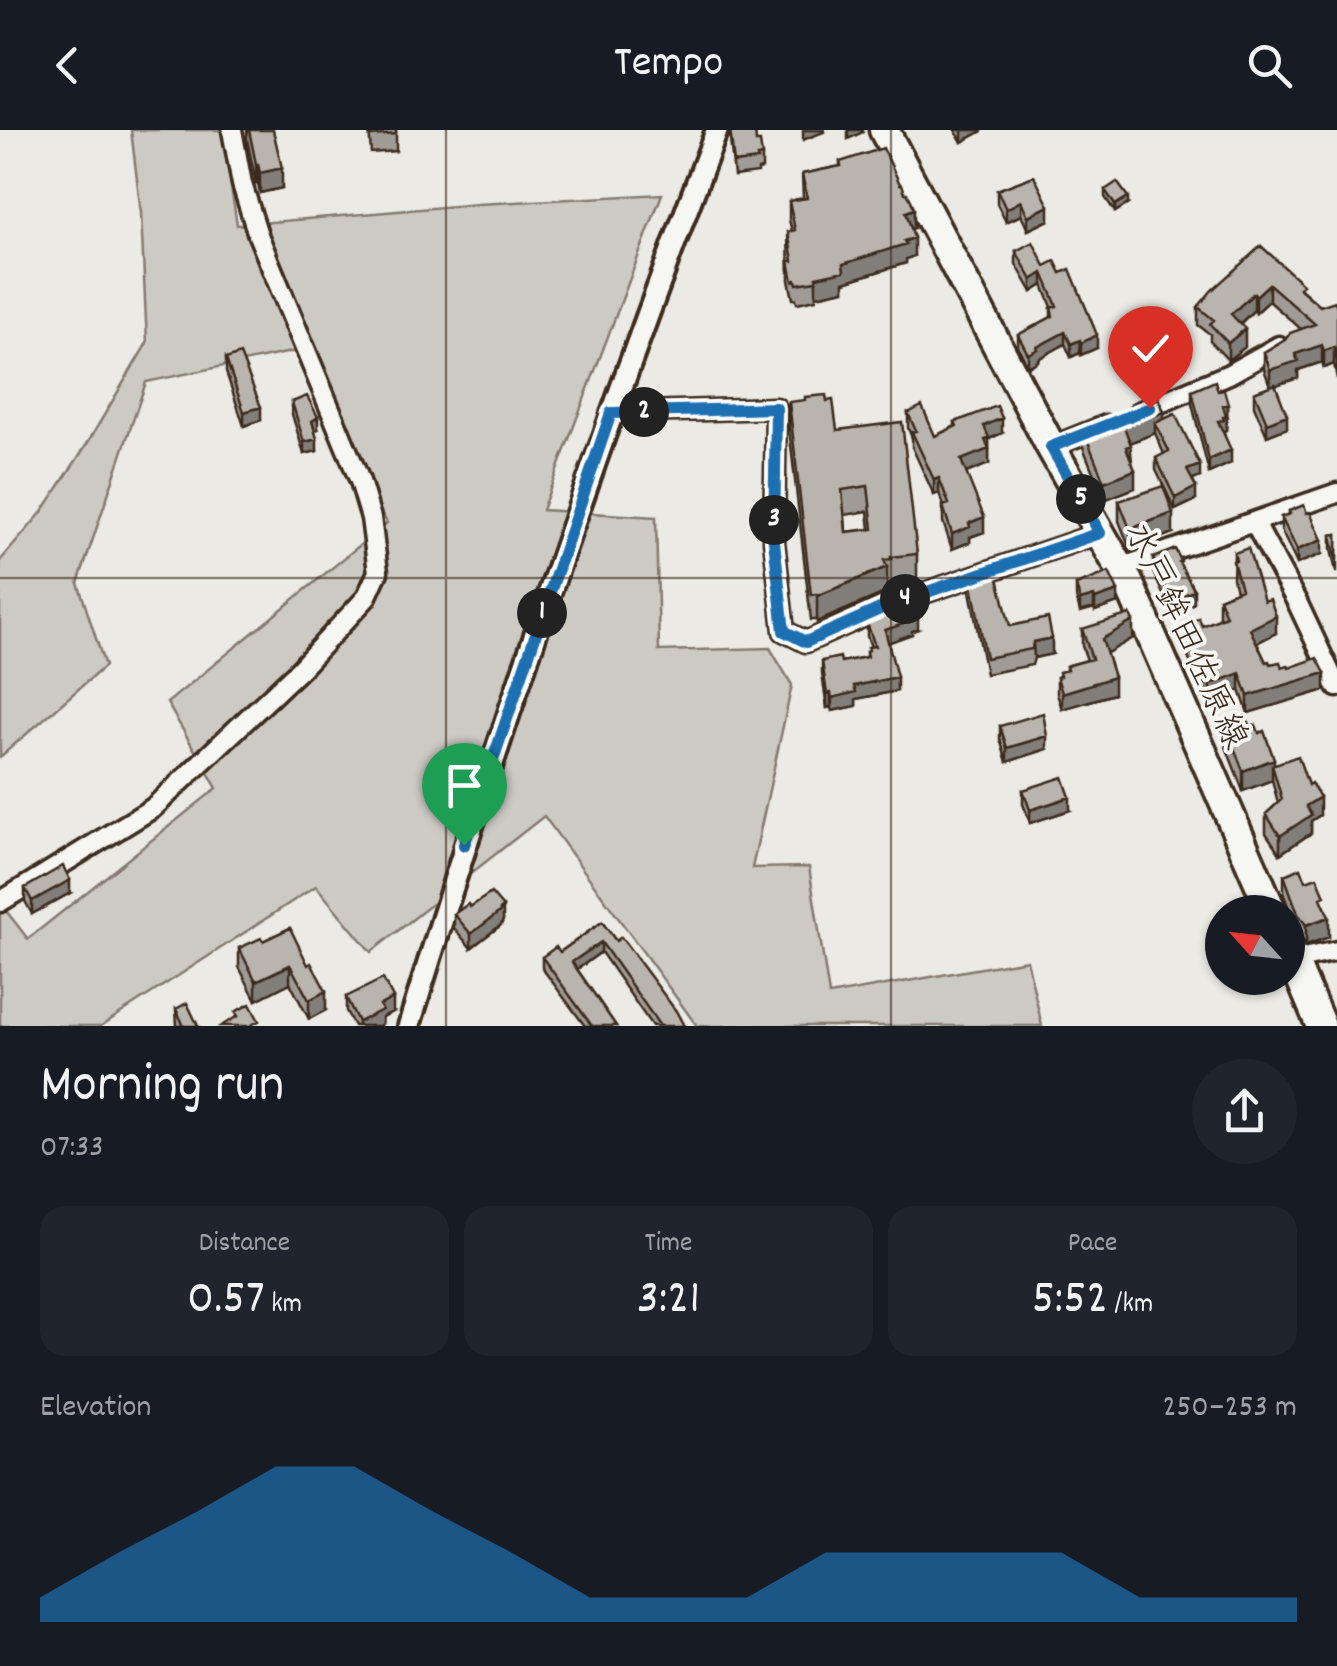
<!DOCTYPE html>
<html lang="en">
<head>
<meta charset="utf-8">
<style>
	body { margin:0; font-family:Dekko,"Klee One",sans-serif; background:#20242c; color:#f1f3f6; height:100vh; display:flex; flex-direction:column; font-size:38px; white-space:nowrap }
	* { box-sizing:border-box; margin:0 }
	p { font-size:32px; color:#9ea1a6 }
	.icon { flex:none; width:55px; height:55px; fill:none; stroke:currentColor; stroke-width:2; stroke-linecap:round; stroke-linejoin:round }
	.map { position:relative; height:896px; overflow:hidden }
	.details { display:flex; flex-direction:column; background:#171b24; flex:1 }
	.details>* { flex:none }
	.needle { width:65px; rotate:297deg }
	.buttons { position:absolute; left:1205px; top:765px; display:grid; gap:20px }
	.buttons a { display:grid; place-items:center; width:100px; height:100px; border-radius:50%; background:#171b24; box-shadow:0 2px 8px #0004; font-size:50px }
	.pin { position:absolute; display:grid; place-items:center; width:85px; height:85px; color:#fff; margin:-102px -42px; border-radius:50% 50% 50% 0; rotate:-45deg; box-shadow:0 0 10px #0007 }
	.pin .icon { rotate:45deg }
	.km { position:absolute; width:50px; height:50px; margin:-25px; border-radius:50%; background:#222; color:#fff; font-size:28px; line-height:50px; text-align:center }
	.round { display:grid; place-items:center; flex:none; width:105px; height:105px; border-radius:52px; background:#20242c }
	.summary { display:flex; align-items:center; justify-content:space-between; height:170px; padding:0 40px }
	h1 { font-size:55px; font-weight:600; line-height:75px }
	.stats { display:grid; grid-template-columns:repeat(3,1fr); gap:15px; height:170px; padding:10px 40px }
	.stats div { display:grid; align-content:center; border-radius:25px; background:#20242c; text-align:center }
	.stats b { font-size:50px; font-weight:600 }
	.stats small { font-size:28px; font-weight:400 }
	.stats p { font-size:28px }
	.chart { height:280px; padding:20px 40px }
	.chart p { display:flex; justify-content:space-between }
	.chart svg { width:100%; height:180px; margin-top:10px; fill:#1f6fb2; opacity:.7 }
	header { display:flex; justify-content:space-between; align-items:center; height:130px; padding:0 40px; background:#171b24; font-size:45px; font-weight:600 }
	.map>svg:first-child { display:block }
</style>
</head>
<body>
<header><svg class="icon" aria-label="back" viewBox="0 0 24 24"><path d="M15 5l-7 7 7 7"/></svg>Tempo<svg class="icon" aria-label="search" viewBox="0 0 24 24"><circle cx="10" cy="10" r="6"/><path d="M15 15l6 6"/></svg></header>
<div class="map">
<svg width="1337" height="896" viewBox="0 0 1337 896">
	<rect width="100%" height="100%" fill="#ebeae5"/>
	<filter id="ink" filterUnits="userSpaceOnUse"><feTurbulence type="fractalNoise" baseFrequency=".01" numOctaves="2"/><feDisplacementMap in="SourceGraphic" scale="20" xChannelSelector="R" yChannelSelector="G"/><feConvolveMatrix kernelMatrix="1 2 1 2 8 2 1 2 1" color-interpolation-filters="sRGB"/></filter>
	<g filter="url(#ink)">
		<path fill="#cdcac4" stroke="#847a71" stroke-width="2.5" d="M131 0H222L237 95 478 74 662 64 542 380 656 387 659 521 770 518 792 555 752 738 809 737 829 865 1027 830 1042 896H697L544 686 371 822 316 756 101 896H0V773L28 809 217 658 167 573 387 393 296 221 146 252 78 453 105 536 0 627V431L42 382 87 314 147 213 141 83Z"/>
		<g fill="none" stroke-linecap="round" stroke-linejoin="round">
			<defs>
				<path id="minor" d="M1139 282 1229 244 1279 216
					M611 283 776 278 774 411 784 501 806 512 889 475 1100 403
					M1051 317 1106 295
					M1254 392 1298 474 1337 557
					M1120 438 1337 363
					M0 772 153 678 299 540 366 468 378 442 371 388 360 351 258 105 242 54 232 0
					M1293 830 1337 821"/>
				<path id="tertiary" d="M409 896C502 594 604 295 717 0"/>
				<path id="primary" d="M884 0 1051 317 1128 452 1272 782
					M1288 818 1321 896"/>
			</defs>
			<use href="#minor" stroke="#3b2a1e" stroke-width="25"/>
			<use href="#tertiary" stroke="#3b2a1e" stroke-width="28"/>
			<use href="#primary" stroke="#3b2a1e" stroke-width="35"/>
			<use href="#minor" stroke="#f6f6f2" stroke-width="18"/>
			<use href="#tertiary" stroke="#f6f6f2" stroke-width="20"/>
			<use href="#primary" stroke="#f6f6f2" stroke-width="28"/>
		</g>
		<path fill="#a09b96" stroke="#3b2a1e" stroke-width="2.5" fill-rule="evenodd" d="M247 0H273L282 58 260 63 258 54H256L247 9Z
			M369 0H396V21L371 23Z
			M729 0 756 12 762 26V39L758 40V43L734 46Z
			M955 0H982V1L962 12Z
			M840 32 914 98 911 99 914 126 906 129V133L844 152V160L816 166V169L797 173 796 169H793L789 150 788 102 792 101 789 90V71L803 68 802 44 840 36Z
			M1034 46 1049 90 1028 100 1021 85 1006 92 997 74V60Z
			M1105 60 1128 74 1115 82 1105 67Z
			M1261 116 1303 161 1320 176 1337 177V249L1334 234 1324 238 1322 232 1298 240V248L1275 255 1287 298 1267 306 1254 276V262L1270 256 1264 239V222L1301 199 1269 171 1256 183 1254 180 1240 194 1245 217 1228 230 1210 211V204L1198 195V177Z
			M1016 121 1045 136 1097 218 1081 225 1080 223 1071 227 1065 214 1038 229V231L1028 237 1018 217V205L1051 187V178L1052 177 1043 155 1032 162 1016 134Z
			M226 229 261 290 244 296 226 242Z
			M1192 261H1218L1228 287 1226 288V300L1224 301V303L1231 333 1209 343 1192 274Z
			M292 272 318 299 315 300V302L317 321 304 324 292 284Z
			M789 272 837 300 917 424V449L892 452V455H887V462L817 492 816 490H811L789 298ZM868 381 870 399 846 402 845 385Z
			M908 283 935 306 955 296V292L1002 303 989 309V334L966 343 984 402 970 407V412L952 419 943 392V376H944L939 363 934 365 912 317V308L908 298Z
			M1164 289 1200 347 1192 350 1196 370 1175 380 1156 340V328L1164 324 1155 303 1130 313 1135 358 1104 370 1083 317V299Z
			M1119 371 1173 403 1130 419 1119 391Z
			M1289 381 1307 383 1322 424 1297 434 1281 400V387L1289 384Z
			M1337 404V442H1336L1331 419V405Z
			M1234 423 1264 471 1276 503 1257 513 1266 532 1282 537 1289 538 1325 560 1248 583 1240 560 1211 571 1210 569 1204 571 1186 521V504L1188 502V494L1202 496 1220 489 1219 485V468L1236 461 1233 448Z
			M1153 428 1181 436 1194 473 1172 484 1153 442Z
			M970 445 1010 496 1052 524 1034 528 1032 535 986 544 970 461Z
			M1076 455 1118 473 1095 481 1094 478 1080 482 1076 467Z
			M872 486 918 499 912 501V504L888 512 897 561 856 569V576L832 581 831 577 827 578 822 544V531L841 532 866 527V521L871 517 867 506V493L872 491Z
			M1082 499 1133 508 1106 523 1114 564 1062 579 1057 564V547L1066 540V536L1087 530 1082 516Z
			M1225 594 1250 597 1274 634 1308 655 1320 685 1311 691V703L1280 724 1266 703V684L1278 673 1272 650 1243 661 1225 614Z
			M1000 596 1047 619 1007 632 1000 609Z
			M1023 660 1070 680 1030 693 1023 674Z
			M1284 745 1306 751 1325 777 1329 807 1306 815 1298 804 1284 765Z
			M25 758 70 763 32 784 25 771Z
			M470 777 503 790 501 795 471 818 454 798V784Z
			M602 792 616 811 684 896H652L601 822 577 839 616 896H585L542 838V827L560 822Z
			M290 798 326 880 309 889 290 853 256 870 239 837V818L263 811Z
			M346 867 393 882 382 887V894L378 896H354L346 881Z
			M176 879 198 896H177Z"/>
		<path fill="#827e7a" stroke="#3b2a1e" stroke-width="2.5" d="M803 0H824V2L803 10Z
			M848 0H863V2L848 9Z
			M962 0H982V1L962 12Z
			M256 34H258V54H256Z
			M282 38V58L260 63V43Z
			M1128 67V74L1115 82V75Z
			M1021 71V85L1006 92V79Z
			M1049 76V90L1028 100V86Z
			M914 79V98L906 100V82Z
			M914 108V126L906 129V133L844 152V160L816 166V147L843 134Z
			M1043 143V155L1032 162V150Z
			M1269 154V171L1256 183V166Z
			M1254 163V180L1231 202V184Z
			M1245 199V217L1228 230V213Z
			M1065 202V214L1038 229V231L1028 237V224L1037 217Z
			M1097 205V218L1081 225V213Z
			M1080 210V223L1071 227V214Z
			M1322 215V232L1298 240V248L1270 257V240L1295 224Z
			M1334 217V234L1324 238V221Z
			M1228 274 1226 300 1224 301V303L1218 291 1223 275Z
			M261 277V290L244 296V282Z
			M1164 282V300L1155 293V303L1124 315V297Z
			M1287 285V298L1267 306V293Z
			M318 287V299L315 300V302L312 291Z
			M1002 288V303L989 309V334L961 345V330L984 296Z
			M317 309V321L304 324V312Z
			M1231 320V333L1209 343V330Z
			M1200 335V347L1187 353V340Z
			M1135 340V358L1104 370V352Z
			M939 348V363L934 365V350Z
			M1196 357V370L1175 380V368Z
			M1173 383V403L1130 419V399Z
			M984 387V402L970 407V412L952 419V404L969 393Z
			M1322 410V424L1297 434V420Z
			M887 437V462L817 492V466Z
			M1194 460V473L1172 484V471Z
			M1118 461V473L1095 481V469Z
			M1094 466V478L1080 482V470Z
			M918 485V499L912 501V504L885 514V500Z
			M1276 486V503L1250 516V499Z
			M1133 491V508L1102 526V509Z
			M1052 508V524L1034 528 1033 512Z
			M1240 543V560L1211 571V554Z
			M1325 543V560L1248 583V566Z
			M897 547V561L856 569V576L832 581V568L854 556Z
			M1114 547V564L1062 579V563Z
			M1210 552V569L1204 571V554Z
			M831 563V577L827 578V564Z
			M1047 606V619L1007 632V618Z
			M1274 629V644L1272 635V650L1243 661V641Z
			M1070 667V680L1030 693V680Z
			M1320 667V685L1311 691V703L1280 724V706L1306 676Z
			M70 750V763L32 784V771Z
			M503 777V790L501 795 471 818V804Z
			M1329 787V807L1306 815V795Z
			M601 812V822L572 843V832Z
			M290 835V853L256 870V851Z
			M326 861V880L309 889V870Z
			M393 868V882L382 887V894L378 896H358V892L380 875Z"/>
		<path fill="#bab4ae" stroke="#3b2a1e" stroke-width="2.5" fill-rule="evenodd" d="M249 0H273L282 38 260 43 258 34H256Z
			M370 0H396V4L371 6Z
			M730 0H755L756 12H760L762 26 757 27 758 30 734 33Z
			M883 18 900 54H902L905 63H907L911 70 914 79 906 82 914 108 904 111 906 114 843 134 844 141 816 147V151L797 154 796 150 793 151 789 131H793L788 102 795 100 789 71 807 68 802 44 841 36 840 32Z
			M1034 46 1049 76 1028 86 1021 71 1006 79 997 60Z
			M1117 52 1128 67 1115 75 1105 60Z
			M1033 112 1045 136 1055 131 1061 143 1070 139 1097 205 1081 213 1080 210 1071 214 1065 202 1037 217 1038 219 1028 224 1018 205 1053 186 1051 178 1057 176 1043 143 1032 150 1016 121Z
			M1261 116 1303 154 1299 158 1320 176 1335 171 1337 177V232L1334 217 1324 221 1322 215 1295 224 1298 231 1270 240 1264 222 1285 210 1290 203 1315 194 1269 154 1256 166 1254 163 1231 184 1245 199 1228 213 1210 194 1214 190 1198 177 1212 160Z
			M240 224 261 277 244 282 226 229Z
			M1215 251 1218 261 1224 260 1228 274 1223 275 1226 287H1223L1224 290 1218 291 1231 320 1209 330 1192 261Z
			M1275 254 1287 285 1267 293 1254 262Z
			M826 265 827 271 833 270 837 300 902 292 917 424 891 427 892 429 884 430 887 437 817 466 816 464 811 465 789 272 805 270V267ZM868 356 873 399 846 402 842 360Z
			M307 266 318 287 312 291 317 309 304 312 292 272Z
			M1159 268 1164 282 1124 297 1131 315 1126 317 1135 340 1104 352 1083 299Z
			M922 276 935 306 957 296 955 292 997 276 1002 288 984 296 989 308 985 310 989 319 961 330 984 387 969 393 970 397 952 404 943 376 949 374 939 348 934 350 912 302 916 301 908 283Z
			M1175 284 1200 335 1187 340 1196 357 1175 368 1156 328 1169 321 1155 293Z
			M1163 356 1173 383 1130 399 1119 371Z
			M1304 375 1307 383 1310 382 1322 410 1297 420 1281 387 1290 384 1289 381Z
			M1337 404V428L1336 429 1331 405Z
			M1248 418 1264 471 1270 469 1276 486 1250 499 1266 532 1269 531 1270 534 1280 532 1282 537 1288 535 1289 538 1317 528 1325 543 1248 566 1240 543 1211 554 1210 552 1204 554 1186 504 1190 500 1188 494 1199 488 1202 496 1226 486 1219 468 1241 459 1233 431 1236 430 1234 423Z
			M1175 419 1181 431 1179 432 1194 460 1172 471 1153 428Z
			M995 436 1010 496 1048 488 1052 508 1033 512 1032 519 986 528 970 445Z
			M1109 442 1118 461 1095 469 1094 466 1080 470 1076 455Z
			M913 473 918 485 911 488 912 491 885 500 897 547 854 556 856 562 832 568 831 563 827 564 822 531 840 527 841 532 867 527 866 521 869 520 868 517 875 516 867 493 874 490 872 486Z
			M1130 484 1133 491 1102 509 1114 547 1062 563 1057 547 1060 546 1059 542 1067 540 1066 536 1092 529 1082 499Z
			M1043 583 1047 606 1007 618 1000 596Z
			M1246 587 1250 597 1256 595 1259 603 1264 601 1274 629 1243 641 1225 594Z
			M1298 626 1308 655 1311 653 1320 667 1306 676 1311 685 1280 706 1266 684 1282 669 1272 635Z
			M1063 647 1070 667 1030 680 1023 660Z
			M63 736 70 750 32 771 25 758Z
			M1301 738 1306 751 1317 747 1325 766 1321 768 1329 787 1306 795 1298 784 1284 745Z
			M491 763 503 777 500 780 501 781 471 804 454 784 468 774 470 777Z
			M602 792 616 811 621 807 676 881 684 896H660L601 812 572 832 616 896H592L542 827 556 817 560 822Z
			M290 798 308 835 311 833 326 861 309 870 290 835 256 851 239 818 261 808 263 811Z
			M383 849 393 868 380 875 382 880 358 892 346 867Z
			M187 873 198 896H184L176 879Z
			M250 874 259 891 249 896H221L238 886 235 882Z"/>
	</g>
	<g fill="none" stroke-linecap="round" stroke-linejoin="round" filter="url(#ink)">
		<defs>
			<path id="route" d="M464 715 611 283 776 278 774 411 784 501 806 512 889 475 1100 403 1051 317 1150 278"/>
		</defs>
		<use href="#route" stroke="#fff" stroke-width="20"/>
		<use href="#route" stroke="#1f6fb2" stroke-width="12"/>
	</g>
	<path fill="none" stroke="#3b2a1e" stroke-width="2.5" stroke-opacity="0.55" d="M446 0V896M891 0V896M0 448H1337"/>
	<g text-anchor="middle" stroke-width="8" stroke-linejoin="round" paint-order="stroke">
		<g font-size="35" fill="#3b2a1e" stroke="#f6f6f2">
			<text transform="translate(1188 505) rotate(65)" y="12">水戸鉾田佐原線</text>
		</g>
	</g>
</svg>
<div class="buttons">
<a><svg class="needle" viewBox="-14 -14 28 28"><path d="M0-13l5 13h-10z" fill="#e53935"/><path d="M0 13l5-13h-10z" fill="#9ea1a6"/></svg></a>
</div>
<div class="pin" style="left:464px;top:715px;background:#1e9e55"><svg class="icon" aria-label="arrive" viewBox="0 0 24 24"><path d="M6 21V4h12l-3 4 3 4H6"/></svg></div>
<div class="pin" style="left:1150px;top:278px;background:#d93025"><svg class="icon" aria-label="check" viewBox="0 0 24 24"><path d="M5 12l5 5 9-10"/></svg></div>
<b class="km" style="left:542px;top:483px">1</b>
<b class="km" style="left:644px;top:282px">2</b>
<b class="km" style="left:774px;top:390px">3</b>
<b class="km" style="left:905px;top:469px">4</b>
<b class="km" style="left:1081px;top:369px">5</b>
</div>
<section class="details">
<div class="summary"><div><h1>Morning run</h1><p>07:33</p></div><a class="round"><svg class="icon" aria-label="share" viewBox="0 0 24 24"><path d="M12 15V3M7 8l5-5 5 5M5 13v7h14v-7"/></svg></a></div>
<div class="stats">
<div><p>Distance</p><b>0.57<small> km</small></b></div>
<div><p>Time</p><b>3:21</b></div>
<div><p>Pace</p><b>5:52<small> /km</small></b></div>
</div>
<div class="chart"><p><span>Elevation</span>250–253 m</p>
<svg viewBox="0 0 160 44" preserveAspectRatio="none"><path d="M0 44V38L10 27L20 17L30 6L40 6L50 17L60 27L70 38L80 38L90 38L100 27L110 27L120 27L130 27L140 38L150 38L160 38V44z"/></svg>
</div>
</section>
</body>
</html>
